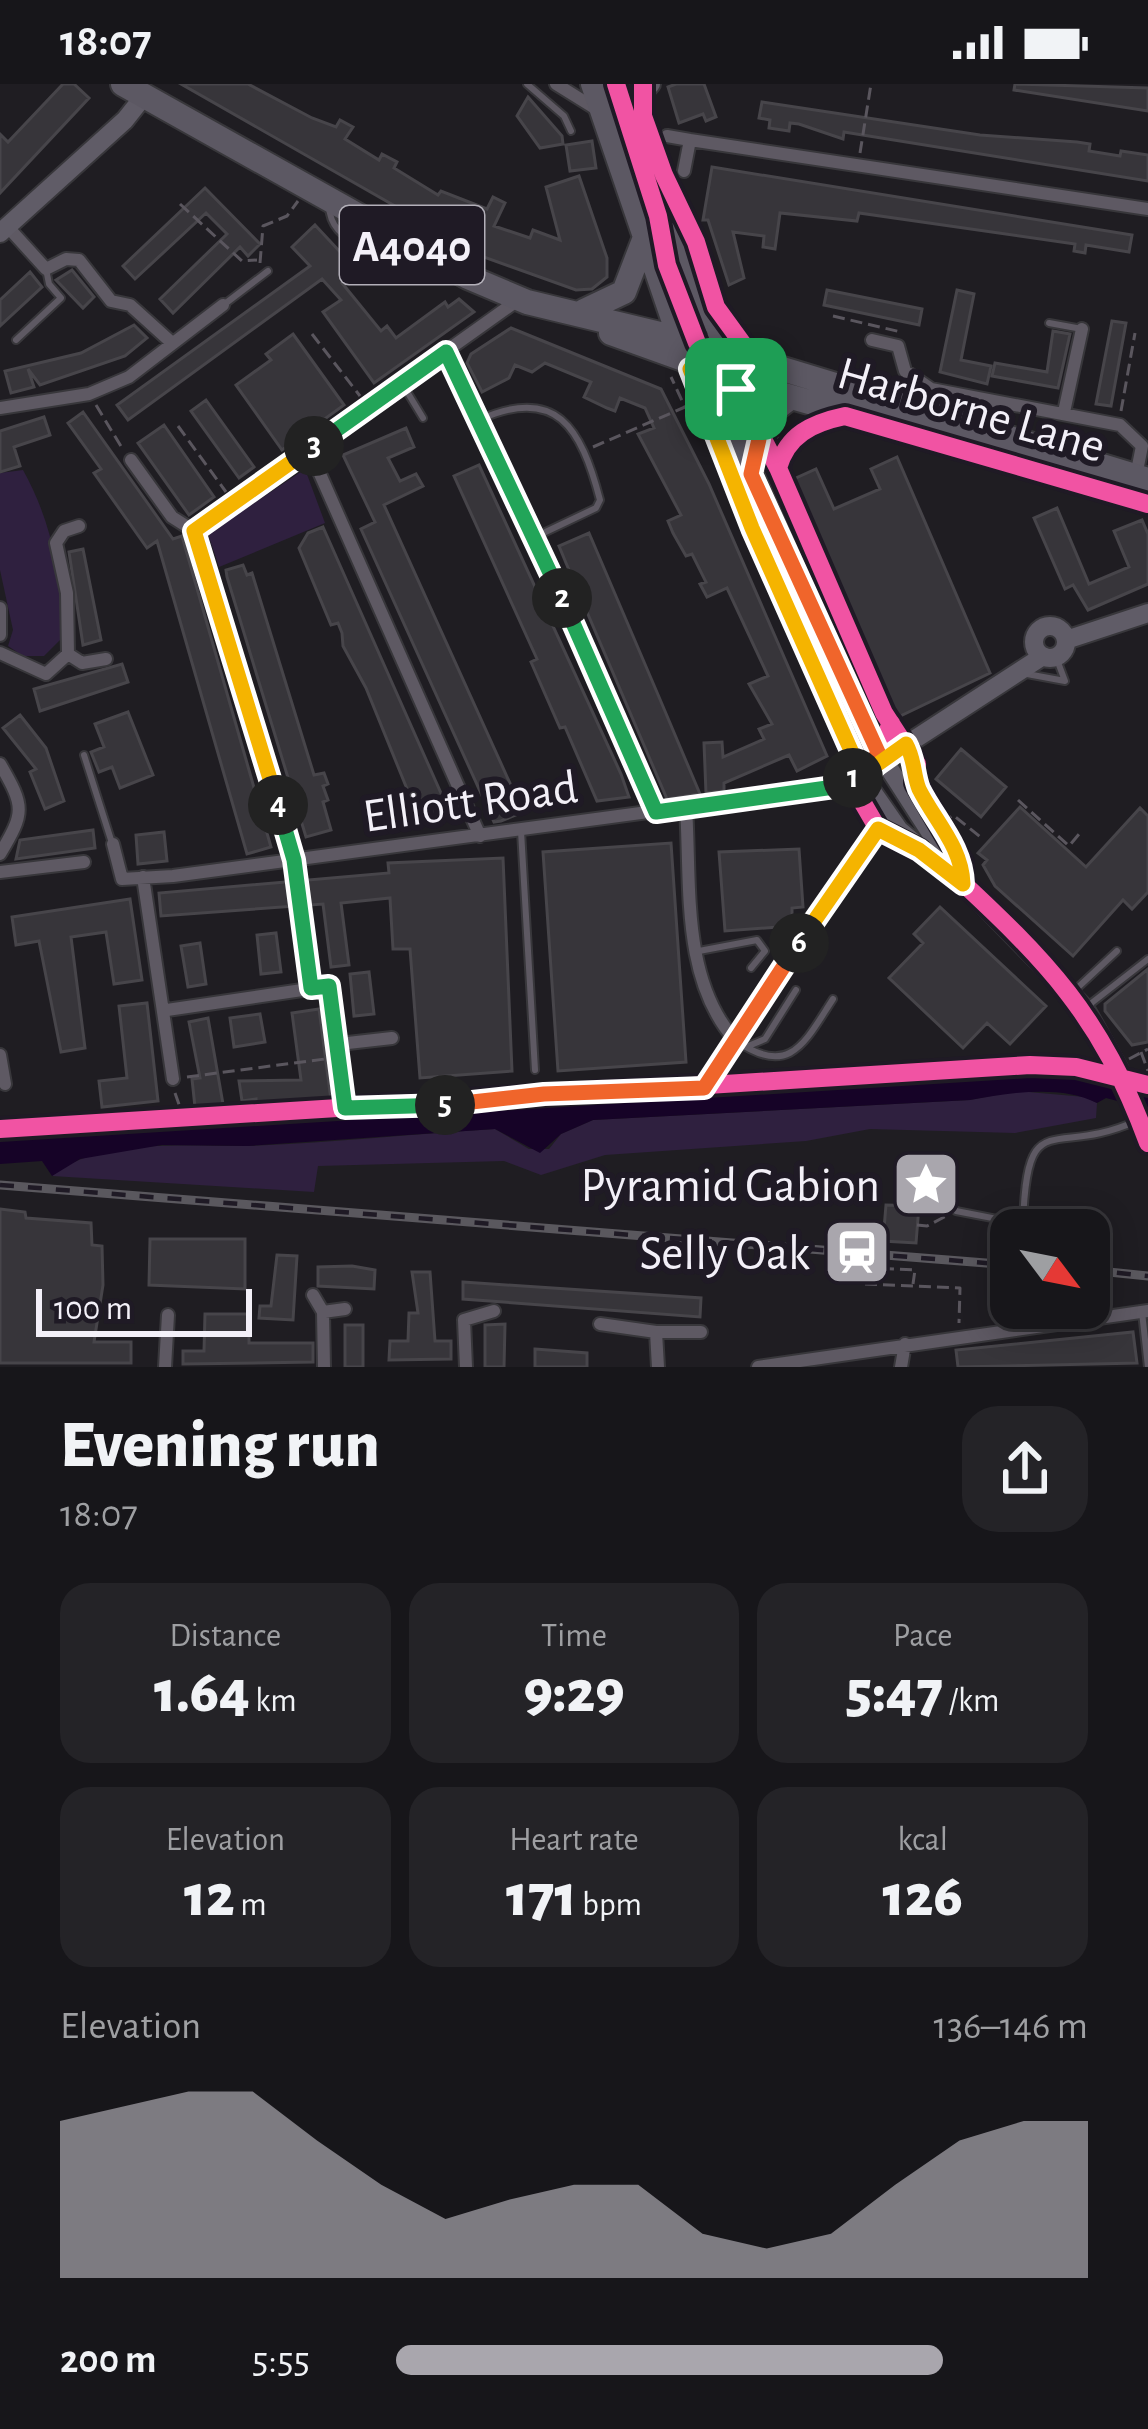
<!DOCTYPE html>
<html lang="en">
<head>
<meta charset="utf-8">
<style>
	body { margin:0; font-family:"Alegreya Sans",sans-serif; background:#242327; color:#f1f3f6; height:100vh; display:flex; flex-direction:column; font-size:45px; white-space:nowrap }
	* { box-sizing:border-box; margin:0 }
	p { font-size:39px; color:#9e9fa2 }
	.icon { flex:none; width:66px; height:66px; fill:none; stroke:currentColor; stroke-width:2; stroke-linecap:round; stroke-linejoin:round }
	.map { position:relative; height:1283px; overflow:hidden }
	.drawer { display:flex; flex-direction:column; background:#17161a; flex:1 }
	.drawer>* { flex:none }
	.needle { width:78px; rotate:122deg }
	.buttons { position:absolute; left:990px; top:1125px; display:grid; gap:24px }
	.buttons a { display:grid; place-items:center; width:120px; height:120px; border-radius:24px; background:#17161a; box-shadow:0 6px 30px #0003,0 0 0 3px #363539; font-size:60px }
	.scale { position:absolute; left:36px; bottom:30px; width:216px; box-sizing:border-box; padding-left:12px; border:6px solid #f3f0f8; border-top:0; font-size:33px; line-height:42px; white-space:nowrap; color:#f3f0f8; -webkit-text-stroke:9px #1f1a25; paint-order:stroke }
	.pin { position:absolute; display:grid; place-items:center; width:102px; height:102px; color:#fff; margin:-51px; border-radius:24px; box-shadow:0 6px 18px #0006 }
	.km { position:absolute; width:60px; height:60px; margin:-30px; border-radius:50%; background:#222; color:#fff; font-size:33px; line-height:60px; text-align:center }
	.round { display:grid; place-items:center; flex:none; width:126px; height:126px; border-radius:36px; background:#242327 }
	.overview { display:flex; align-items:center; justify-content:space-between; height:204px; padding:0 60px }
	h1 { font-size:66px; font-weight:800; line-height:90px }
	.stats { display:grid; grid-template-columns:repeat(3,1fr); gap:18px; height:204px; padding:12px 60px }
	.stats div { display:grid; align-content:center; border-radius:30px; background:#242327; text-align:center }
	.stats b { font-size:60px; font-weight:800 }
	.stats small { font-size:33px; font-weight:400 }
	.stats p { font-size:33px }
	.chart { height:336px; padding:24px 60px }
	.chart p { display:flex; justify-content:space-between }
	.chart svg { width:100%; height:216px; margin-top:12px; fill:#a9a6ad; opacity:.7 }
	ul { padding:0 60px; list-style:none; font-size:39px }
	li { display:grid; grid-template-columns:192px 144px 1fr; align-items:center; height:90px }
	li i { height:30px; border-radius:15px; background:#a9a6ad }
	.status { display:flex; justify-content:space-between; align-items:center; height:84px; padding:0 60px; background:#17161a; direction:ltr }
	.status svg { height:33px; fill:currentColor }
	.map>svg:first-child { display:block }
</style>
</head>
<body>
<div class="status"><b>18:07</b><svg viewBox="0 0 49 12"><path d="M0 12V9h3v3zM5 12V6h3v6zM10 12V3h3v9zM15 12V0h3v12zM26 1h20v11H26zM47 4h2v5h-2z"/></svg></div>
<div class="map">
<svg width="1148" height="1283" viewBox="0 0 1148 1283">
	<rect width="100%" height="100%" fill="#1f1d22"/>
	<path fill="#2f203f" d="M305 385 325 439 219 483 208 450Z
		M23 386C52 438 64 497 60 556L44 572H23L8 562 13 546 0 486V389Z
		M1017 1007 1085 1013 1097 1019 1096 1034 1015 1049 870 1045 806 1057 605 1071 541 1091 504 1077 318 1082 314 1108 52 1092C97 1053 191 1063 248 1062 330 1059 413 1050 495 1045L529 1065H549L561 1050 593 1036 970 1016Z"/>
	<path fill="#160327" d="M1076 987 1148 1006V1025L1106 1014 1097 1019C1060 1000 1009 1009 970 1016L593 1036 561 1050 540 1069 495 1045 248 1062 162 1061 80 1075 52 1092 42 1077 0 1080V1051L164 1040 170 1035Z"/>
	<path fill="#37353a" stroke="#47454a" stroke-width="3" d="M63 0H74L89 14 0 109V50L8 58Z
		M181 0H248L312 34 336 43 340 36 353 43 345 55 379 76 382 70 397 78 394 84 438 111 441 107 487 125 493 113 505 119 494 142 530 154 533 146 560 156 546 103 579 92 607 174V193L592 205 576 206 456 163 458 158Z
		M676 0H704L716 33 706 37 703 30 679 39 668 3Z
		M1015 0 1148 4V27L1014 6Z
		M528 13 562 52 563 60 540 64 517 32Z
		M762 18 980 51 1077 58 1090 60 1089 67 1120 72 1121 67 1148 71V97L844 48 843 55 799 40 790 39 789 47 769 44 770 36 759 34Z
		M592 57 596 84 570 87 566 61Z
		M712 83 1132 151 1129 168 1086 161 1085 169 1074 167 1075 160 859 129 857 137 780 129 775 165 763 163 764 152 733 148 744 194 729 201 708 136H703Z
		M205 104 260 160 248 172 240 163 173 229 160 215 227 150 206 129 135 195 123 182Z
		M315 141 356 185 342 199 381 247 387 242 396 254 445 218 448 223 459 215 474 228 374 299 323 228 341 216 322 195 128 336 117 321 310 182 292 163Z
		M72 186 94 213 83 224 56 196Z
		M30 188 42 203 0 242V216Z
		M827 206 922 225 919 241 824 221Z
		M957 206 974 210 961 276 991 282 987 300 940 288Z
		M1112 237 1126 239 1111 322 1096 320Z
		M134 241 147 254 125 272 40 301 28 285 34 303 11 309 5 287 81 269Z
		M511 244 661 305 709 400 827 672 797 687 789 671 724 699V707L706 709 704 659 722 658 723 673 764 655 759 645 772 640 749 600 768 592 727 504 707 513 700 500 706 498 692 470 686 472 673 449 668 437 681 431 638 350 654 344 645 324 620 314 615 327 607 324 584 313 591 298 545 279 532 288 515 281 509 294 482 308 467 279 471 270Z
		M1053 247 1070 250 1058 304 992 292 995 279 1047 288Z
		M293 250 344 321 282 366 236 301 271 276 266 270Z
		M206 316 254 383 239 394 191 327Z
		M83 328 173 455 182 452 271 763 247 770 157 457 147 464 94 389 101 385 68 339Z
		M44 333 50 351 14 363 20 382 0 388V347Z
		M164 341 214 413 189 431 138 359Z
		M406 344 414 363 388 374 400 397 416 390 423 402 384 421 523 728 501 737 494 738 361 445 375 438 343 371Z
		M897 373 990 589 894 635 785 399 816 385 834 425 880 405 871 385Z
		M479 381 621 690 629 713 597 717 565 643 560 644 531 578 537 575 454 392Z
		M1057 424 1089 500 1129 483 1114 447 1142 436 1148 450V500L1088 526 1073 501 1065 505 1034 434Z
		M323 443 448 725 430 732 428 727H416L366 604 343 562 342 549 338 539 331 541 299 464 308 449Z
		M589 449 659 613 700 710 667 715 566 479 559 462Z
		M83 465 101 556 83 561 69 468Z
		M243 481 247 491 252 489 314 691 324 689 328 700 323 702 328 716 323 718 331 746 306 753 227 493 226 486Z
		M122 580 128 598 40 627 34 605Z
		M128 628 153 691 120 704 112 683 99 688 91 668 104 663 95 640Z
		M20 631 46 664 64 717 45 725 30 688 36 685 3 644Z
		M961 665 1006 703 981 733 936 695Z
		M1020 723 1086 783 1140 724 1148 732V808L1132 825 1123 816 1073 872 995 802 983 781 987 776 978 769Z
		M93 746 95 764 16 775 20 756Z
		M164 748 167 777 138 780 136 751Z
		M671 759 686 978 558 987 543 768Z
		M799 765 803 823 792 824V842L725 847 719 768Z
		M503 774 512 987 420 994 410 865H393L390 814 341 819 349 881 331 883 323 820 161 832 159 809 389 789 388 779Z
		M130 815 142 896 114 900 106 848 71 853 85 964 61 968 39 857 16 861 12 833Z
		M940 823 1046 922 1010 960 987 939 963 964 889 894 923 859 914 850Z
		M276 849 281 888 261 890 257 851Z
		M200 859 206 900 188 903 181 862Z
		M1148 885V958L1132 961 1105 927V920Z
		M369 888 374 930 354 932 350 890Z
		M147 919 158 1017 102 1023 99 997 127 994 119 922Z
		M319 925 331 1016 256 1022V1015L242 1017 239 997 301 996 292 929Z
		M260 930 265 958 234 963 230 934Z
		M208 934 223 1020 195 1023 192 995 200 994 189 938Z
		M886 1121 919 1122 916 1159 883 1157Z
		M0 1125 25 1128 26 1134 91 1139 92 1161 102 1162 103 1201 94 1258H131V1279H0Z
		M150 1155H245V1205L149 1201Z
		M277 1171 297 1172 293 1236 259 1234 260 1222H271Z
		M352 1182 375 1186 374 1205 318 1202V1183Z
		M412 1188H430L435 1257H451V1275L389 1276 390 1257H408L409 1229H418Z
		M463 1198 701 1214 700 1233 463 1215Z
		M205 1230H249V1259H313V1278L183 1280V1267H204Z
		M505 1240 504 1283H485V1241Z
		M345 1241H363V1283H345Z
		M1133 1248 1137 1279 958 1283 956 1266Z
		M535 1265 587 1269V1283H535Z"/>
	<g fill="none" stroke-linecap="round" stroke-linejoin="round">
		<defs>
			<path id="lane" d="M527 0 564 32 571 47
				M329 122C330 147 348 154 367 167L382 154
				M226 219 268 187
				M1049 239 1082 245
				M16 256 61 214 49 200 46 185
				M403 301 423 334
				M479 336C556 301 581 343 600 416L596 424 535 453
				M754 375 765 344 795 321
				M1056 573 1065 597
				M1027 590 1065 597
				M84 671 112 759
				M521 747 535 986
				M699 867 757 856 765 867 751 884
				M1074 907 1117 867
				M1089 921 1148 875
				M735 956C790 995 805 958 833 915
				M746 963 765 955 796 906
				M956 1127 1023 1140C1027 1018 1053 1075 1136 1037
				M1142 1228 1148 1283"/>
			<path id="street" d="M556 0 601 28
				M667 52 690 56
				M684 87 690 56 1148 125
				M7 142 46 185 66 175 79 176 111 217 130 221 172 259
				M872 256 898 262 905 287 931 305 1120 341 1142 362 1136 392
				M446 268 656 728
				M0 324 89 310 129 293 223 221
				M1064 328 1082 245
				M309 365 480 752
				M131 376 172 433 194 447 294 776
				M194 447 518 216
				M0 524V551
				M0 569 46 590 68 570 67 509 56 459 64 447 79 442
				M68 570 82 579 106 575
				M0 680C25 723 25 728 0 770
				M686 723C691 801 681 895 735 956
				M113 760 122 795 173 792 834 703 860 690
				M0 788 84 778
				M143 793 173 995
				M310 873 311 904
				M785 880 889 734
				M167 926 329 902 339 960 392 954
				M0 971 5 1000
				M313 1211 323 1228 324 1283
				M323 1228 345 1225
				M600 1240 656 1248
				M165 1283 168 1231
				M466 1283 464 1236 494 1227
				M658 1283 656 1248H701
				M758 1283 1148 1227
				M901 1283 905 1260"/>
			<path id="secondary" d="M624 30 651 0
				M0 149 125 36 144 12
				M687 278 753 444 860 690 899 746 963 800 1085 925 1118 984 1148 1059
				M706 280 869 653 937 759 945 783
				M1034 558a16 16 0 1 1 32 0a16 16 0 1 1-32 0Z
				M1066 556 1148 529
				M872 683 1043 572"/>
			<path id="highway" d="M123 0 468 193 527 218 697 259 1148 396
				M593 0 683 264
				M616 0C641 95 676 194 739 271
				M584 227 624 208 644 156
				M611 249 781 310 1148 415"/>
		</defs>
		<use href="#lane" stroke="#38373b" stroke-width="10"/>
		<use href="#street" stroke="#38373b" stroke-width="16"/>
		<use href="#secondary" stroke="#38373b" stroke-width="22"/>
		<use href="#highway" stroke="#38373b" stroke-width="28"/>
		<path stroke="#5a565e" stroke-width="3" stroke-dasharray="12 6" stroke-linecap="butt" d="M860 69 871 0
			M180 120 242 177 257 176
			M260 179 263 142 287 132 298 117
			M833 232 901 248
			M312 250 360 312
			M96 321 122 364
			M1121 327 1135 249
			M178 342 226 408
			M593 363 685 323 671 293
			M768 380 776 357 800 337
			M845 553 884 629
			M1018 716 1069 762 1080 749
			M942 740 953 731 983 755
			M296 790 307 858
			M744 942 778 890
			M1141 968 1148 987
			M1129 975 1148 965
			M335 979 345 1024
			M187 993 340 973
			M704 1004 729 966
			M175 1009 182 1029 194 1031
			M917 1141 927 1142 948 1131
			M850 1147 883 1151
			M846 1183 915 1186 913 1200
			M865 1200 960 1204 959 1239"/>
		<use href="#lane" stroke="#5e5963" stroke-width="6"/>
		<use href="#street" stroke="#5e5963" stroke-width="12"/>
		<use href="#secondary" stroke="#605c67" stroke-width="18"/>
		<use href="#highway" stroke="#5c5863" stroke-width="24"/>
		<defs>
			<path id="rail" d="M0 1101 1011 1181
				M1089 1186 1148 1192"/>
		</defs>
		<use href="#rail" stroke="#5a585e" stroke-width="9"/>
		<use href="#rail" stroke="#1f1a25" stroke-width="4.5" stroke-dasharray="14" stroke-linecap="butt"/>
		<path stroke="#5a565e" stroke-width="3" stroke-dasharray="12 6" stroke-linecap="butt" d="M842 1183 850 1147H845"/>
		<defs>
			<path id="cycleway" d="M616 0 658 132 667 181 697 259
				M643 0V32L664 91 696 158 716 223 745 263 737 305 778 384 884 629 917 680 916 699 962 778 963 800
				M778 384C787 351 812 339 845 332L1148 420
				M891 639 860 714 878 745 919 766
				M950 787C1048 878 1101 931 1148 1059
				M0 1045 1030 981 1076 983 1148 1001"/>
		</defs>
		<use href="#cycleway" stroke="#1f1a25" stroke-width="26"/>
		<use href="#cycleway" stroke="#f153a3" stroke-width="18"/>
	</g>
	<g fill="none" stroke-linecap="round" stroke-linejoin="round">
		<defs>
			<path id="split-1" d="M736 305 759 355 751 390 878 668 870 684 853 694"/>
			<path id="split-2" d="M562 514 656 728 834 703 853 694"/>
			<path id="split-3" d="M314 362 446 268 562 514"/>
			<path id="split-4" d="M278 721 194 447 314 362"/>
			<path id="split-5" d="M278 721 294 776 311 904 329 902 345 1024 445 1021"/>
			<path id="split-6" d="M445 1021 544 1010 704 1004 799 859"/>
			<path id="split-7" d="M799 859 878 745 919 766 963 800C962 763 935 737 919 705 913 690 915 676 906 660L875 682"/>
			<path id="split-8" d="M736 305 690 285 752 444 865 698 875 682"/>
		</defs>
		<use href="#split-1" stroke="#fff" stroke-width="24"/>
		<use href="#split-2" stroke="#fff" stroke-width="24"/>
		<use href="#split-3" stroke="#fff" stroke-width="24"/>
		<use href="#split-4" stroke="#fff" stroke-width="24"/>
		<use href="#split-5" stroke="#fff" stroke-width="24"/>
		<use href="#split-6" stroke="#fff" stroke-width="24"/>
		<use href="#split-7" stroke="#fff" stroke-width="24"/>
		<use href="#split-8" stroke="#fff" stroke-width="24"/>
		<use href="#split-1" stroke="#f0652b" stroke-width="15"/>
		<use href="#split-2" stroke="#22a559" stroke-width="15"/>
		<use href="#split-3" stroke="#22a559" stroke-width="15"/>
		<use href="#split-4" stroke="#f5b400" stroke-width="15"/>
		<use href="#split-5" stroke="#22a559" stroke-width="15"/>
		<use href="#split-6" stroke="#f0652b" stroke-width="15"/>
		<use href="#split-7" stroke="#f5b400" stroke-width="15"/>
		<use href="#split-8" stroke="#f5b400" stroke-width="15"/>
	</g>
	<defs>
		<symbol id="sight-square" viewBox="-11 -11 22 22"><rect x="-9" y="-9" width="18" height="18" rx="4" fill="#a9a6ad" stroke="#1f1a25"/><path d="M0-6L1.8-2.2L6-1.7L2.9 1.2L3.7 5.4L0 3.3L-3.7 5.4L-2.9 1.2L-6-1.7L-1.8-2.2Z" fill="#fff"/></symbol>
		<symbol id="station-square" viewBox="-11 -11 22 22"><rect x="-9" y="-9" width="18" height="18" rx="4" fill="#a9a6ad" stroke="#1f1a25"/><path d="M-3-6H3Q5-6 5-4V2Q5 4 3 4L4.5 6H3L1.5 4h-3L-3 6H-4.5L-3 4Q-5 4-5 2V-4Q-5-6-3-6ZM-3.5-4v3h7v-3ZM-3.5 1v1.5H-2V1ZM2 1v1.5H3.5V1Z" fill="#fff"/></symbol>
	</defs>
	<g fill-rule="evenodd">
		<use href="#sight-square" x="888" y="1062" width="76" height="76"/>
		<use href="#station-square" x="819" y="1130" width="76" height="76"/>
	</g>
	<g text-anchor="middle" stroke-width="12" stroke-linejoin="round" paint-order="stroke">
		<rect fill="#1f1a25" stroke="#b3b0b9" stroke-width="3" x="340" y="122" width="144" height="78" rx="9"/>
		<g font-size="45" font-weight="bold" fill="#f3f0f8">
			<text x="412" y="177">A4040</text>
		</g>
		<g font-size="48" fill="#f3f0f8" stroke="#1f1a25">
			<text transform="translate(972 324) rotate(16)" y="17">Harborne Lane</text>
			<text transform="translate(470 716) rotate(-8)" y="17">Elliott Road</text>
		</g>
		<g font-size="48" fill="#f3f0f8" stroke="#1f1a25" text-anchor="end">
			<text x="880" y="1117">Pyramid Gabion</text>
			<text x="810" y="1185">Selly Oak</text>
		</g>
	</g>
</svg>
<div class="buttons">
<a><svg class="needle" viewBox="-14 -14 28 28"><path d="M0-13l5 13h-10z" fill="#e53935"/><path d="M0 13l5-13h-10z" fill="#9e9fa2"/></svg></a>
</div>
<div class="scale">100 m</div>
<div class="pin" style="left:736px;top:305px;background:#1e9e55"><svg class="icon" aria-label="arrive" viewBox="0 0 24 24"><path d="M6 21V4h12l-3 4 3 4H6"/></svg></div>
<b class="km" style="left:853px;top:694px">1</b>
<b class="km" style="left:562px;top:514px">2</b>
<b class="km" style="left:314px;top:362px">3</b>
<b class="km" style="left:278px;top:721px">4</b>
<b class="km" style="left:445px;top:1021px">5</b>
<b class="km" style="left:799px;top:859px">6</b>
</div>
<section class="drawer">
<div class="overview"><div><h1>Evening run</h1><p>18:07</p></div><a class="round"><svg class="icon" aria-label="share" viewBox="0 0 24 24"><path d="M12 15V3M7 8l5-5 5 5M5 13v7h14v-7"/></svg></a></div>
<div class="stats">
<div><p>Distance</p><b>1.64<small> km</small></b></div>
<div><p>Time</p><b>9:29</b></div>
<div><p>Pace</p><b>5:47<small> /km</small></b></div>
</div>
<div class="stats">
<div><p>Elevation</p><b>12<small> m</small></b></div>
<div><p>Heart rate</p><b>171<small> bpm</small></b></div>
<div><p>kcal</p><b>126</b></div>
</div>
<div class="chart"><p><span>Elevation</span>136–146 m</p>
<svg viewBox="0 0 160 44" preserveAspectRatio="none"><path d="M0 44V12L10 9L20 6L30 6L40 16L50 25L60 32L70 28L80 25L90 25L100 35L110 38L120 35L130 25L140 16L150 12L160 12V44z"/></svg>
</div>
<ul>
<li><b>200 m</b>5:55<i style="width:79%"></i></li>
</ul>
</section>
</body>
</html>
